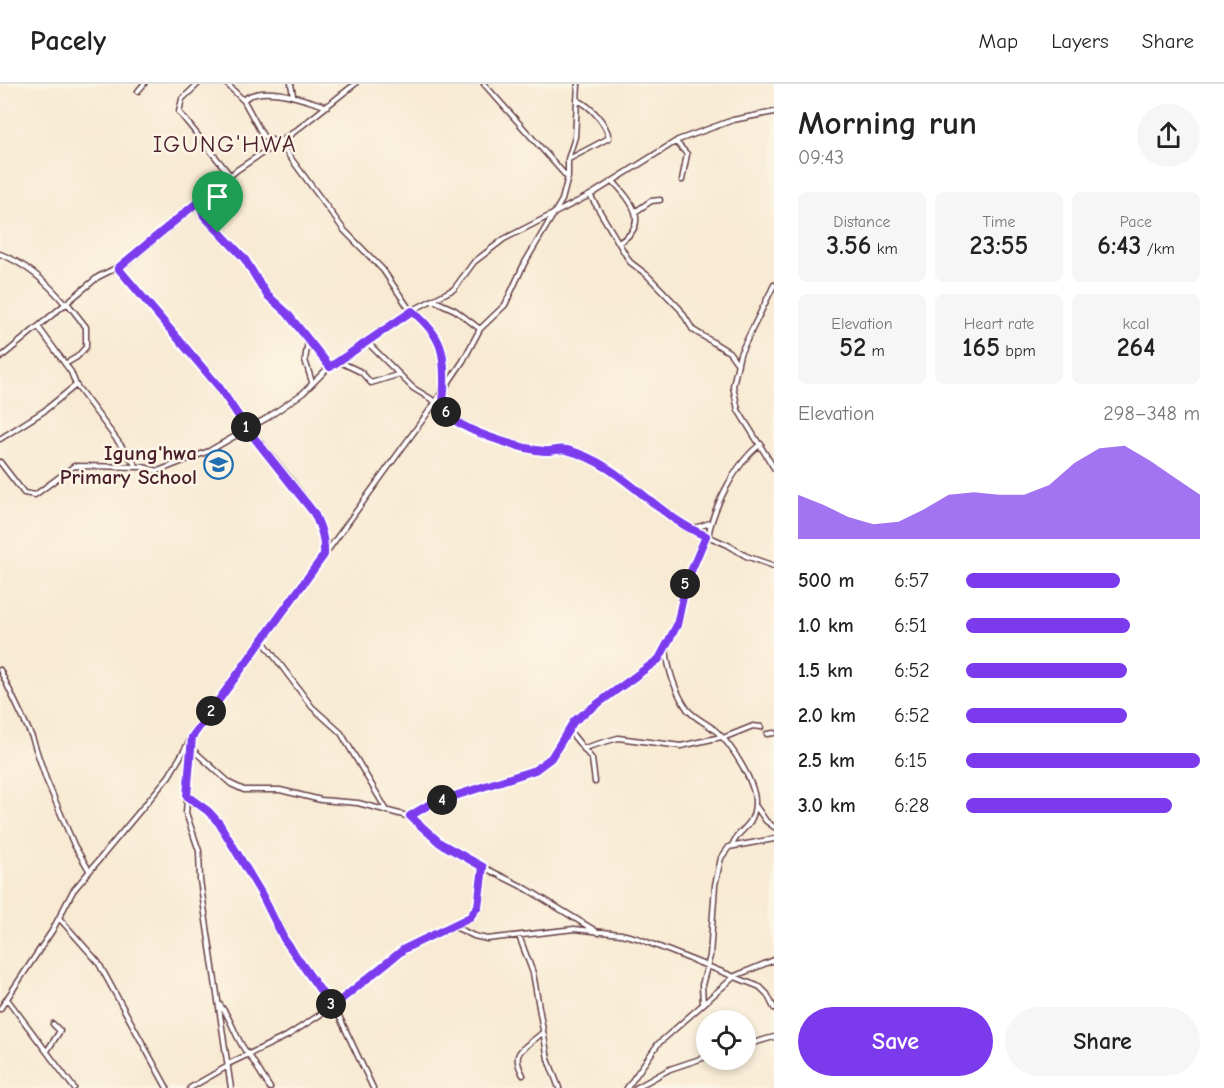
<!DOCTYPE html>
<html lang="en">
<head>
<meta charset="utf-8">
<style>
	body { margin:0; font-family:"Comic Neue",sans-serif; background:#f6f6f6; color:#222; height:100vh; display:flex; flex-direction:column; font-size:22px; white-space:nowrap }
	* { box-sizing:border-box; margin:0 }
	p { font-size:20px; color:#767676 }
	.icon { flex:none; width:33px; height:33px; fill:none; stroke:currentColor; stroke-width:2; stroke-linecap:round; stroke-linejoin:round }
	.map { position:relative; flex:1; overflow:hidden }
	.sheet { display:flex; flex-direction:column; background:#fff; width:450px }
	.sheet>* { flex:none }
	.fabs { position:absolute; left:696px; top:926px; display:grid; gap:12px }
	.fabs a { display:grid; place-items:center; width:60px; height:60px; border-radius:50%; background:#fff; box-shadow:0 3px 9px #0003; font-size:30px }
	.pin { position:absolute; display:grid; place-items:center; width:51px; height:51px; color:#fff; margin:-62px -26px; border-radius:50% 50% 50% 0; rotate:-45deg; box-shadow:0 0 6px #0007 }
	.pin .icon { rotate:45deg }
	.km { position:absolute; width:30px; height:30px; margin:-15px; border-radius:50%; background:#222; color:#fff; font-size:16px; line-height:30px; text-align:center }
	.round { display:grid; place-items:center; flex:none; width:63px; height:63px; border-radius:32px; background:#f6f6f6 }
	.headline { display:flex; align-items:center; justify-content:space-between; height:102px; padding:0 24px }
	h1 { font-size:33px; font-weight:600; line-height:45px }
	.metrics { display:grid; grid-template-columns:repeat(3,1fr); gap:9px; height:102px; padding:6px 24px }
	.metrics div { display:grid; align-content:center; border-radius:9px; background:#f6f6f6; text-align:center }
	.metrics b { font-size:26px; font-weight:600 }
	.metrics small { font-size:16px; font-weight:400 }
	.metrics p { font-size:16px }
	.chart { height:168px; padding:12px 24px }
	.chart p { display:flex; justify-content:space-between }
	.chart svg { width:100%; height:108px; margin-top:6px; fill:#7c3aed; opacity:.7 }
	.primary-button { display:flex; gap:12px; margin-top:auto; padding:12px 24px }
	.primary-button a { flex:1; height:69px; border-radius:36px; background:#7c3aed; color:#fff; font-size:24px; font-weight:600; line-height:69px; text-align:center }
	.primary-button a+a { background:#f6f6f6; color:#222 }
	ul { padding:0 24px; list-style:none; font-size:20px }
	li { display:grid; grid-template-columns:96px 72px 1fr; align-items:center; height:45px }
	li i { height:15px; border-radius:8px; background:#7c3aed }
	header { display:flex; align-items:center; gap:36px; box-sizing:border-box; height:84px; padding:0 30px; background:#fff; border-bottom:2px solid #e0e0e0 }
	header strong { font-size:28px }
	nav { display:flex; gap:33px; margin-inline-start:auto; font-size:21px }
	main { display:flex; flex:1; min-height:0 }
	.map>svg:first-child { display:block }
</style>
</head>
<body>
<header>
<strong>Pacely</strong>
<nav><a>Map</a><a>Layers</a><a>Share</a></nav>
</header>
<main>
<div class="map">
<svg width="774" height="1004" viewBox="0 0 774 1004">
	<rect width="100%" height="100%" fill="#fcf5e5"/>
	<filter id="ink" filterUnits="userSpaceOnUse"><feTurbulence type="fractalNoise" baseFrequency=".0167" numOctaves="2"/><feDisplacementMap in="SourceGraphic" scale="12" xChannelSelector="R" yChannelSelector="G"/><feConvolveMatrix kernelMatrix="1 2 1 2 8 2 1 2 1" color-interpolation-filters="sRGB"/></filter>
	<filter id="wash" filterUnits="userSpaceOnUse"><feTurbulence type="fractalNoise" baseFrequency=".008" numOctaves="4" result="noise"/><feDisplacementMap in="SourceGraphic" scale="24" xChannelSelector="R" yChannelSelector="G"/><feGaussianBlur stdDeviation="1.35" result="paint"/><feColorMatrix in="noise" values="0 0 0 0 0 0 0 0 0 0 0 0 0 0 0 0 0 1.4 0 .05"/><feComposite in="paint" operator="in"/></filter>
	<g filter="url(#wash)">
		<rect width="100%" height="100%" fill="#f8ead3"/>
	</g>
	<g filter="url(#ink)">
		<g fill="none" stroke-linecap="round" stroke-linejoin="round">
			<defs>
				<path id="minor" d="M198 0 182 15 179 28 230 91
					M227 0 244 17 263 52 277 58 284 65 344 146 383 186 408 223 433 247 444 270 443 316 445 326 450 332 473 346 492 354 542 367 568 366 607 383 686 443 728 461 746 472 774 482
					M291 0 293 11
					M484 0 567 93
					M138 7 144 0
					M243 16C263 0 300 14 325 22
					M676 58 687 70 682 96
					M569 75 609 54C606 39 591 22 577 16
					M613 97C631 117 651 139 620 158
					M211 107 220 118
					M590 111 630 178 647 191 680 225 693 246 729 268 737 279
					M199 118 200 125 207 137 244 174 267 211 287 229 330 283
					M635 128 651 117 660 116
					M0 170C27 180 48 199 66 221
					M118 184 219 303 248 346
					M774 201 740 270 733 302 738 326 774 384
					M433 216 455 226 480 245
					M308 257 305 276 312 298
					M367 258 413 304 436 318
					M0 274 98 193 128 178 237 86 294 48 355 0
					M338 277 361 288 371 299 397 291
					M65 280 77 273 86 263V243L68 220
					M76 301 137 383
					M250 345C275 381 326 425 324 470
					M0 355 44 327 76 301 71 288 39 244
					M0 378 24 409 35 411 74 382 143 383 158 387 209 367 267 334 303 309 331 281 409 228 454 205 474 178 504 155 592 110 678 56 733 36 774 28
					M692 445 710 439
					M708 453C713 423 737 377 761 360
					M262 556 312 623 341 649 386 725
					M666 564C668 585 675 607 687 625 695 635 707 639 716 647 731 660 756 699 755 719 754 746 738 743 732 762
					M0 586 32 653 46 695 74 761 89 786
					M568 645 592 675 595 698
					M767 650 774 649
					M192 653 186 729 199 767 200 796 231 1004
					M723 654 753 642 761 643
					M584 664 618 654 681 662 721 653
					M192 665 231 700 244 706H280L321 716 358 719 411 733 429 750 453 768 527 805 599 849
					M187 712 208 727 219 739 261 809 284 855 339 932 373 1004
					M755 721 766 737 774 743
					M410 732 430 720 535 686 551 674 574 637 659 575 677 541 685 499 706 452
					M59 834 98 878 167 1004
					M451 841 474 852 487 855 574 845 621 850 637 854 760 903 767 910 774 924
					M519 852 533 889 548 975 559 1004
					M7 915 74 1004
					M703 920 702 901 710 872 715 801 721 774 729 763 774 755
					M220 921C232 935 235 954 247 969
					M0 925 52 847 73 807 169 692 192 653 432 323 463 277 480 245 505 221 524 180 562 116 568 93V75L575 53 578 0
					M746 961 774 953
					M47 967 60 947 53 940
					M248 969 270 1004
					M228 980 287 952 332 923 404 865 470 833 478 822 483 784
					M523 991C509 966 525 965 542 949
					M190 1004 228 982
					M627 1004 658 960 735 892 774 876
					M636 1004 670 985 706 973"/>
			</defs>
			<use href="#minor" stroke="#643d44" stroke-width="7"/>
			<use href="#minor" stroke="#fff" stroke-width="4"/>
		</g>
	</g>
	<g fill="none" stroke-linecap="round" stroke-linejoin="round" filter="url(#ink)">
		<defs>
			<path id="route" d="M199 117 204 132 244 174 267 211 287 229 330 283 412 227C443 253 445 268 444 307 443 314 442 323 447 329 460 347 522 365 544 367 551 368 559 364 567 366 622 380 654 431 706 452L686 499 677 541 659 575 574 637 551 674 535 686 430 720 410 732 440 759 483 783 478 822 470 833 404 865 332 923 284 855 261 809 219 739 208 727 187 712 192 653 324 471C325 454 321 444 314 429L248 346 219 303 118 184Z"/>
		</defs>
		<use href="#route" stroke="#fff" stroke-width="12"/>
		<use href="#route" stroke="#7c3aed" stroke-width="8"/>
	</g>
	<defs>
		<symbol id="school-ring" viewBox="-11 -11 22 22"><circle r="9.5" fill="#fcf5e5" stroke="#1f6fb2" stroke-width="1.5"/><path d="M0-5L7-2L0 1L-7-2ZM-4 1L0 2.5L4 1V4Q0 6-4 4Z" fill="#1f6fb2"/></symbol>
	</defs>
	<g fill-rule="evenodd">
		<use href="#school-ring" x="202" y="364" width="33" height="33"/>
	</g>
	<g text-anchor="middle" stroke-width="5" stroke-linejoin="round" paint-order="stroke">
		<g font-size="21" font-weight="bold" fill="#4a1f2b" stroke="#fcf5e5" text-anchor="end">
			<text x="197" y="376">Igung'hwa<tspan x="197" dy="24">Primary School</tspan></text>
		</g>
		<g font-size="24" letter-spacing="1.5" fill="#4a1f2b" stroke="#fcf5e5">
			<text x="225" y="68">IGUNG'HWA</text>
		</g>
	</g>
</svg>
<div class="fabs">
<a><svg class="icon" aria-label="locate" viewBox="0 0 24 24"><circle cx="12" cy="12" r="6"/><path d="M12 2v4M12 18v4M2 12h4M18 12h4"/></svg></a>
</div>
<div class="pin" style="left:218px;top:149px;background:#1e9e55"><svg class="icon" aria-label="arrive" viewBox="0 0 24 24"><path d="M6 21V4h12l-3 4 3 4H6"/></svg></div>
<b class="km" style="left:246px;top:343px">1</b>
<b class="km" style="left:211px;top:627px">2</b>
<b class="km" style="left:331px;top:920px">3</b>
<b class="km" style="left:442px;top:716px">4</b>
<b class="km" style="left:685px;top:500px">5</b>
<b class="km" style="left:446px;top:328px">6</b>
</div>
<section class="sheet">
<div class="headline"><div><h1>Morning run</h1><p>09:43</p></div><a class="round"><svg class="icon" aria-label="share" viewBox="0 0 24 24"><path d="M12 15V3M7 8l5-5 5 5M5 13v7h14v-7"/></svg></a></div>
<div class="metrics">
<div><p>Distance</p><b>3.56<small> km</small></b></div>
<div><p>Time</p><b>23:55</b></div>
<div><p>Pace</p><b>6:43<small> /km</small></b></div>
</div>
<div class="metrics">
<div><p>Elevation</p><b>52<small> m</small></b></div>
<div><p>Heart rate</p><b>165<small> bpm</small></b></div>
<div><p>kcal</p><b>264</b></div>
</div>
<div class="chart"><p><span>Elevation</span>298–348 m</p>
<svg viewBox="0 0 160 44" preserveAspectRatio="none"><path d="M0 44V26L10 30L20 35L30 38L40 37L50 32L60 26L70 25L80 26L90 26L100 22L110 13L120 7L130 6L140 12L150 19L160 26V44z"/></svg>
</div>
<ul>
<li><b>500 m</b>6:57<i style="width:66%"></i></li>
<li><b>1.0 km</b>6:51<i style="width:70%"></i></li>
<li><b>1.5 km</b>6:52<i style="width:69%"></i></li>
<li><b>2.0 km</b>6:52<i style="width:69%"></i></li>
<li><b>2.5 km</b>6:15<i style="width:100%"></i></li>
<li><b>3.0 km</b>6:28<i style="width:88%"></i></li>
</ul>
<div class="primary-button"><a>Save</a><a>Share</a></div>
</section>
</main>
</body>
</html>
